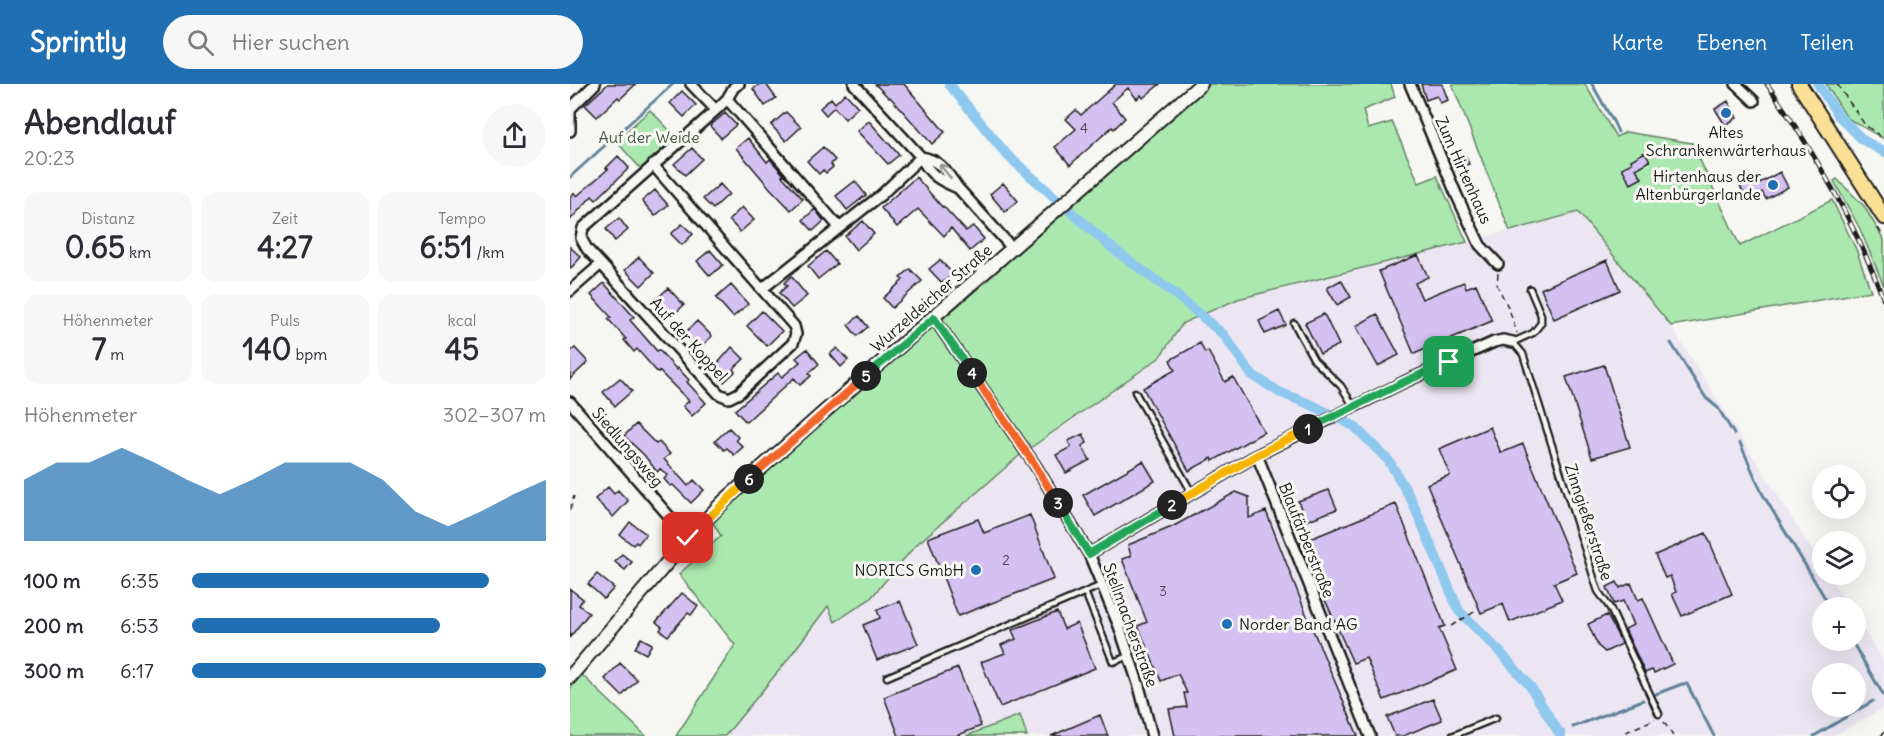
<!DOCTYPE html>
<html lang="de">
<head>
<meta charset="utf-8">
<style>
	body { margin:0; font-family:Delius,sans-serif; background:#f7f7f7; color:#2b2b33; height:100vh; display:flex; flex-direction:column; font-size:22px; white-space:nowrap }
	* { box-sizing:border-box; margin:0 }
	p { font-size:20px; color:#7c7c81 }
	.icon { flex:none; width:33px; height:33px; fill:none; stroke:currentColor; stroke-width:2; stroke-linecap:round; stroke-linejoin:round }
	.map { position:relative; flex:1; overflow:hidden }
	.details { display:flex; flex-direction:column; background:#fff; width:570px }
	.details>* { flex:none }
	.tools { position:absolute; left:1242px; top:381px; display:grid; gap:12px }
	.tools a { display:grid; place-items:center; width:54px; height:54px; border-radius:50%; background:#fff; box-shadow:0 6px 24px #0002; font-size:30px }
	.pin { position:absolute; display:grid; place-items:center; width:51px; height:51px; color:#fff; margin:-26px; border-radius:12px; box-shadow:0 3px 9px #0006 }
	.km { position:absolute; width:30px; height:30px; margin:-15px; border-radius:50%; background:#222; color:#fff; font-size:16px; line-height:30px; text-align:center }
	.round { display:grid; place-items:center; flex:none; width:63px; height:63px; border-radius:32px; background:#f7f7f7 }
	.summary { display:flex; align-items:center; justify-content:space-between; height:102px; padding:0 24px }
	h1 { font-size:33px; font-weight:700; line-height:45px }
	.figures { display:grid; grid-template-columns:repeat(3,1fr); gap:9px; height:102px; padding:6px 24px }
	.figures div { display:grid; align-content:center; border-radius:15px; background:#f7f7f7; text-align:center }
	.figures b { font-size:30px; font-weight:700 }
	.figures small { font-size:16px; font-weight:400 }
	.figures p { font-size:16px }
	.chart { height:168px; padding:12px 24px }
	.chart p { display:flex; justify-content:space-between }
	.chart svg { width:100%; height:108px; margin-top:6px; fill:#1f6fb2; opacity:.7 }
	ul { padding:0 24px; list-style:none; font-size:20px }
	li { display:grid; grid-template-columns:96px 72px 1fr; align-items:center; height:45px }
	li i { height:15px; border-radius:8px; background:#1f6fb2 }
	header { display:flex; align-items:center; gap:36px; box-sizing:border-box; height:84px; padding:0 30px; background:#1f6fb2; color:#fff }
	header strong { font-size:28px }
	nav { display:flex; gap:33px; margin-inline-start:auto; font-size:21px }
	.search { width:420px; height:54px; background:#f7f7f7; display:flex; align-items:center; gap:15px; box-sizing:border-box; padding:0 21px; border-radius:33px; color:#7c7c81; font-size:22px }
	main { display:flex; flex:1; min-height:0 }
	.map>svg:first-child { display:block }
</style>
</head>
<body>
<header>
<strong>Sprintly</strong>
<div class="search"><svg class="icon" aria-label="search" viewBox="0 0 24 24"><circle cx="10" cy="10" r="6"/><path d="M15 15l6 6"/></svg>Hier suchen</div>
<nav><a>Karte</a><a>Ebenen</a><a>Teilen</a></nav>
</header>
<main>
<section class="details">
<div class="summary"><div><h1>Abendlauf</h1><p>20:23</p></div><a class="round"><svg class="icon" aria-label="share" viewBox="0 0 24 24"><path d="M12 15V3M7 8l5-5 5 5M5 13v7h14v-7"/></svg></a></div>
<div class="figures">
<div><p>Distanz</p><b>0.65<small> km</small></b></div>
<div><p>Zeit</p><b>4:27</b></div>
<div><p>Tempo</p><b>6:51<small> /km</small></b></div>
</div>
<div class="figures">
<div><p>Höhenmeter</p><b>7<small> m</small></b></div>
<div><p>Puls</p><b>140<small> bpm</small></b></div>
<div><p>kcal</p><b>45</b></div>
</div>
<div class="chart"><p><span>Höhenmeter</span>302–307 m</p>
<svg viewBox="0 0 160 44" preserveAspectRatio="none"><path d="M0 44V19L10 12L20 12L30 6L40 12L50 19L60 25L70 19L80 12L90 12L100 12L110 19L120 32L130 38L140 32L150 25L160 19V44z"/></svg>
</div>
<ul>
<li><b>100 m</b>6:35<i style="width:84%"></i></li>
<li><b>200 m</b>6:53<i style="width:70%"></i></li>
<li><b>300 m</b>6:17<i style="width:100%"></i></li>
</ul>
</section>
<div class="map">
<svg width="1314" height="652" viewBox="0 0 1314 652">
	<rect width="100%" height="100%" fill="#f6f6f2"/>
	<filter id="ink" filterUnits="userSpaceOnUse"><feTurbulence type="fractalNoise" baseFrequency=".0167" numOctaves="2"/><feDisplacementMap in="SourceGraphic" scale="12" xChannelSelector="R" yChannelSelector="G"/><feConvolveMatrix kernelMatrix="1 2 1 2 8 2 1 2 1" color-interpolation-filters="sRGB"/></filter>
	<g filter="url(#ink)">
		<path fill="#ece6f2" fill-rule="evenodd" d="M1008 128 1101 242 1252 482V490L1258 491 1279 523 1252 524V556H1286V534L1314 578V624L1262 652H106L215 579 259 521 265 538 300 515 345 462 450 373 590 275 613 240 668 216 897 158ZM1252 590H1286V622H1252Z"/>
		<path fill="#abe8af" stroke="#648266" stroke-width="1.5" d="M640 0H821L825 13 793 26 798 45 822 38 849 99 867 92 897 158 668 215 613 239 589 274 449 372 345 462 300 515 265 538 258 522 215 579 155 652H106L165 561 109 490 151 452 143 439 214 371 405 207 508 113Z
			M882 0H1015L1046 53 1056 48 1122 59 1170 162 1262 116 1286 165 1301 207 1101 242 1008 128 940 147Z
			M1256 0H1314V55L1277 34Z
			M80 26 106 53 71 85 46 57Z
			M1267 95 1294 122 1314 156V202L1290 145 1264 97Z
			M12 591 76 652H0V605Z
			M450 631 457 652H396Z"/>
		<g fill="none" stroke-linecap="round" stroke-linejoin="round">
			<path stroke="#61839a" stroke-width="3" d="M1022 0 1044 39 1048 48
				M0 93 103 0
				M1101 259 1136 314 1148 324 1164 350
				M1170 359 1192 409 1261 524
				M1281 556 1314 612
				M1086 610 1112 600H1117L1144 652
				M1003 643 1073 616
				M989 649 993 647
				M1244 652 1303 617"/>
			<path stroke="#8fc8ee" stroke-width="10" d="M379 0 437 71 542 164 606 211 654 251 681 290 709 308 742 321 784 342 819 377 842 417 889 527 931 569 960 602 991 652
				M1248 0 1268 31 1293 56 1314 68"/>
		</g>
		<path fill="#d4c1f2" stroke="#1c1c1c" stroke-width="1.5" d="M38 0H66L50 15 48 13 27 33 15 21Z
			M190 0H196L206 14 195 22 183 5Z
			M305 0H334L375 48 362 60 320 13 319 14Z
			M546 0H590L573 14 571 11 567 15 558 4 542 18 555 34 544 45 542 43 500 81 485 63 506 45 496 35 506 26 511 31Z
			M851 0H872L878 16 870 19 867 12 856 16Z
			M112 7 126 21 114 33 100 19Z
			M275 9 288 23 275 35 264 23 256 31 250 24 261 14 265 19Z
			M1158 17 1167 34 1155 41 1145 25Z
			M216 28 231 43 216 57 201 41Z
			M155 29 166 41 151 54 140 42Z
			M299 37 329 71 318 80 287 47Z
			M178 54 197 78 200 75 214 91 212 92 233 115 221 126 199 103 166 64Z
			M253 63 265 76 261 80 263 83 256 89 253 86 249 90 237 77Z
			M122 64 132 75 115 91 104 80Z
			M1075 68 1080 77 1066 85 1072 94 1061 100 1052 84 1062 79 1061 76Z
			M894 69 899 80 886 86 881 75Z
			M48 72 59 84 26 116 22 112 0 136V113L4 109 7 112 38 85 36 84Z
			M1210 88 1218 103 1196 115 1192 108 1177 116 1170 102 1183 95 1186 101Z
			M346 93 372 123 373 122 396 147 403 142 414 155 400 167 381 144 374 152 348 125 327 143 311 124Z
			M285 97 296 111 277 126 266 112Z
			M433 99 448 117 435 128 420 110Z
			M150 100 159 110 143 125 133 115Z
			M85 106 98 121 85 132 72 117Z
			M172 123 184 136 170 148 159 136Z
			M245 125 254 137 243 147 233 136Z
			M49 134 58 146 45 157 36 145Z
			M293 137 304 150 286 166 275 152Z
			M112 140 123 150 112 161 101 150Z
			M0 163 11 173 0 185Z
			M140 166 153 181 140 192 127 177Z
			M256 167 267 180 248 195 238 182Z
			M848 171 858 193 845 199 852 215 894 198 896 204 906 200 922 237 844 270 809 187Z
			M69 173 84 189 71 202 55 186Z
			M370 176 383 190 372 199 359 185Z
			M1037 176 1050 206 984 235 971 205Z
			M340 185 352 197 322 224 313 214 333 196 330 194Z
			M221 192 237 212 222 224 209 209 217 202 214 199Z
			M771 196 781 213 767 221 757 204Z
			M34 199 64 233 60 236 87 267 89 266 107 286 108 284 119 296 117 298 136 319 122 332 113 322 119 317 89 287 88 289 67 265 64 268 54 256 56 255 38 235 41 233 21 211Z
			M161 201 178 220 163 233 146 214Z
			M98 204 114 221 101 233 85 217Z
			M192 227 212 247 197 262 177 242Z
			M709 227 716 241 695 250 689 237Z
			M754 230 769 261 750 270 735 239Z
			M807 230 829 271 808 282 786 242Z
			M289 232 298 243 287 252 278 241Z
			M127 237 142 252 129 265 114 250Z
			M630 259 635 269 638 267 655 298 663 293 694 348 643 377 642 374 619 387 573 304 605 286 600 276Z
			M162 263 174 275 163 285 165 288 154 298 142 286Z
			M5 264 18 278 0 295V268Z
			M267 264 278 276 271 283 260 270Z
			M237 265 249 280 239 289 241 292 230 301 224 294 176 338 165 326 208 289 212 293 230 278 226 274Z
			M1034 281 1060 363 1022 374 996 293Z
			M50 294 62 307 45 322 33 308Z
			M66 340 86 360 89 358 100 370 94 375 118 402 124 396 134 406 121 419 103 401 100 402 94 395 98 391 90 385 87 388 74 371 54 352Z
			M920 343 931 369 953 360 1007 489 984 499 992 516 940 538 933 520 911 529 857 400 880 391 869 365Z
			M159 344 168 353 166 356 173 363 164 371 157 364 154 366 145 357Z
			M513 350 517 359 512 362 520 376 496 389 486 371 501 363 498 357Z
			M573 377 585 397 525 432 513 411Z
			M38 403 44 410 48 406 58 417 43 433 25 415Z
			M759 406 767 425 736 437 728 417Z
			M666 408 679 413V434L696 427 737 532 788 652H605L599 625 617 623 614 609H617L608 590 591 597 568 542 577 538 552 475 561 472 558 461 602 443Z
			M826 420 875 542 869 544 887 586 814 616 796 574 783 579 730 459Z
			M460 431 484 495 388 532 358 454 408 435 414 449Z
			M60 438 76 450 68 460 66 458 63 461 50 451Z
			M1136 449 1162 510 1112 532 1102 510 1106 508 1100 492 1095 494 1085 471Z
			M52 470 62 478 55 486 45 478Z
			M27 490 44 504 34 515 18 500Z
			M1047 498 1050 504 1061 499 1068 516 1073 514 1103 580 1084 589 1082 586 1075 589 1055 545 1063 541 1053 517 1044 520 1037 503Z
			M0 505 13 515 9 521 19 529 0 553Z
			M112 509 128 522 121 531 118 529 98 552 90 546 92 543 86 538Z
			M330 517 348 560 307 576 293 541 310 534 307 526Z
			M487 528 494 545 507 539 525 584 430 623 411 578 435 569 431 561 446 555 442 546Z
			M1037 531 1052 560 1035 568 1028 562 1018 540Z
			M71 554 82 560 76 570 65 564Z
			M50 579 67 596 52 612 35 595Z
			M388 584 411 642 386 652H329L314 613Z
			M863 615 872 636 833 652H825L817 633Z
			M530 631 538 652H481Z"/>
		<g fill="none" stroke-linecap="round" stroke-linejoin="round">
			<defs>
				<path id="service" d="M960 205 971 231V239L963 249 943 258 953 270 1028 507 1040 524 1089 630
					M724 239 744 276 771 302 784 323
					M565 308 622 409
					M515 508 543 578 559 572
					M317 593 532 501
					M882 652 926 634"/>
				<path id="minor" d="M121 0 146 26
					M284 0 351 73C359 91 371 97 388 104 377 89 371 76 351 73
					M840 0 887 112 910 161 928 180
					M1166 0 1184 17
					M157 15 269 143
					M0 47V25L25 0
					M388 104 443 165
					M31 180 149 310 159 314 169 309 223 259 226 250 224 242 83 81
					M192 205 311 111 351 73
					M0 207 31 180 17 165 11 154 13 144 146 26 157 15 164 3 169 0
					M364 234 465 381 519 470 549 542 569 602 582 652
					M0 318 118 454
					M687 371 800 652
					M519 470 687 371 834 298 924 258 933 256 943 258"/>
				<path id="secondary" d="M0 593 118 454 154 417 253 329 631 0"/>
				<path id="primary" d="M1229 0 1314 133"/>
			</defs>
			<use href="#service" stroke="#1c1c1c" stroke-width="9"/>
			<use href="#minor" stroke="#1c1c1c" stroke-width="14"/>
			<use href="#secondary" stroke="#1c1c1c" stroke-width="16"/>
			<use href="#primary" stroke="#1c1c1c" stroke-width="18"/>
			<path stroke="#1c1c1c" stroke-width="1.5" stroke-dasharray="6 4.5" stroke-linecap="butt" d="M1267 0 1295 41 1314 55
				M1308 144 1314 153
				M928 189 927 201 939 225 947 249
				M0 426 4 412
				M881 542 906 527
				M1094 638 1103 652
				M1056 648 1085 635
				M1311 652 1314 648"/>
			<use href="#service" stroke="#f6f6f2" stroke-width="4.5"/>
			<use href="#minor" stroke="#f6f6f2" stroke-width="9"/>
			<use href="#secondary" stroke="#f6f6f2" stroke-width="12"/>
			<use href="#primary" stroke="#fadf96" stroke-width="14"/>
			<defs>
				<path id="rail" d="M1197 0C1245 69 1284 137 1314 216"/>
			</defs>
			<use href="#rail" stroke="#1c1c1c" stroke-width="5"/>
			<use href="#rail" stroke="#f6f6f2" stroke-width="3" stroke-dasharray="9" stroke-linecap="butt"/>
		</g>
		<defs><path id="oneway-shaft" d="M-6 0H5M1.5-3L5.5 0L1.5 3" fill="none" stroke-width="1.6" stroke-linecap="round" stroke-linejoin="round" transform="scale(1.5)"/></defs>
		<use stroke="#949492" href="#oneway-shaft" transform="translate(375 87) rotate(-129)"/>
	</g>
	<g fill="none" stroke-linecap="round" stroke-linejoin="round" filter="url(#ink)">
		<defs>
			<path id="split-1" d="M738 345 834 298 879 278"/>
			<path id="split-2" d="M602 421 687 371 738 345"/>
			<path id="split-3" d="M488 419 519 470 602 421"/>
			<path id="split-4" d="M402 289 465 381 488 419"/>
			<path id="split-5" d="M296 292 364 234 402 289"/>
			<path id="split-6" d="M179 395 296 292"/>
			<path id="split-7" d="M118 454 179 395"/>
		</defs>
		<use href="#split-1" stroke="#fff" stroke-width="12"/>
		<use href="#split-2" stroke="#fff" stroke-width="12"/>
		<use href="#split-3" stroke="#fff" stroke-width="12"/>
		<use href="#split-4" stroke="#fff" stroke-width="12"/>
		<use href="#split-5" stroke="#fff" stroke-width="12"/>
		<use href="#split-6" stroke="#fff" stroke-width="12"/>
		<use href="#split-7" stroke="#fff" stroke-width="12"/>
		<use href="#split-1" stroke="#22a559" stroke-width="8"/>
		<use href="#split-2" stroke="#f5b400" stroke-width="8"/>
		<use href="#split-3" stroke="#22a559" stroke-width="8"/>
		<use href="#split-4" stroke="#f0652b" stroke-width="8"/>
		<use href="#split-5" stroke="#22a559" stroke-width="8"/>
		<use href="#split-6" stroke="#f0652b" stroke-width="8"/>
		<use href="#split-7" stroke="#f5b400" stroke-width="8"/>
	</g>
	<g fill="#1f6fb2" stroke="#f6f6f2" stroke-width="2">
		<circle cx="1156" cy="29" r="6"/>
		<circle cx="1203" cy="101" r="6"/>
		<circle cx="406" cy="486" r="6"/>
		<circle cx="657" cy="540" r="6"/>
	</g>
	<g text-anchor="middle" stroke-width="6" stroke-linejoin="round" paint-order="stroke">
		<g font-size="14" fill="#4a4552">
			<text x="514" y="49">4</text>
			<text x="436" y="481">2</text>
			<text x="593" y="512">3</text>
		</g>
		<g font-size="16" fill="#1c1c1c" stroke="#f6f6f2" text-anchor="end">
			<text x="1156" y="54" text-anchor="middle">Altes<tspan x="1156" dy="18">Schrankenwärterhaus</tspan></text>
			<text x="1191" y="98">Hirtenhaus der<tspan x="1191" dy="18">Altenbürgerlande</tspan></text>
			<text x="394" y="492">NORICS GmbH</text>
			<text x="669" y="546" text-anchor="start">Norder Band AG</text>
		</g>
		<g font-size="16" fill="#475948" stroke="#f6f6f2">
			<text x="79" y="59">Auf der Weide</text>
		</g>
		<g font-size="16" fill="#1c1c1c" stroke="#f6f6f2">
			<text transform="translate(894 86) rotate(66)" y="6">Zum Hirtenhaus</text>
			<text transform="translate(361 214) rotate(-41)" y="6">Wurzeldeicher Straße</text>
			<text transform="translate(119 255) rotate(48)" y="6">Auf der Koppel</text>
			<text transform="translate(58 363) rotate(49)" y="6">Siedlungsweg</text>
			<text transform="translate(1019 438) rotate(72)" y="6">Zinngießerstraße</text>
			<text transform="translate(737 456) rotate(68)" y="6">Blaufärberstraße</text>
			<text transform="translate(561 541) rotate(70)" y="6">Stellmacherstraße</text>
		</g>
	</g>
</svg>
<div class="tools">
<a><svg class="icon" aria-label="locate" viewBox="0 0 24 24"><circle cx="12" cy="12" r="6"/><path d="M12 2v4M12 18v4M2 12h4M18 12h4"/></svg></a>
<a><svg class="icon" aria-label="layers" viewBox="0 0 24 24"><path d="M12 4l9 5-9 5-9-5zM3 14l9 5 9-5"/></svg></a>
<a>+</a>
<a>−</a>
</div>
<div class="pin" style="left:879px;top:278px;background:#1e9e55"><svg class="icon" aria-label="arrive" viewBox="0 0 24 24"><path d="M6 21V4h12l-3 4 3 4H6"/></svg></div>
<div class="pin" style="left:118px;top:454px;background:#d93025"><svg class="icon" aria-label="check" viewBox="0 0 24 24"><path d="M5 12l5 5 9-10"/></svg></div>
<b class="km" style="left:738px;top:345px">1</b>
<b class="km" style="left:602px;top:421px">2</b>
<b class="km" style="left:488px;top:419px">3</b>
<b class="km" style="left:402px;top:289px">4</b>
<b class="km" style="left:296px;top:292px">5</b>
<b class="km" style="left:179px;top:395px">6</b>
</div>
</main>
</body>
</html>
